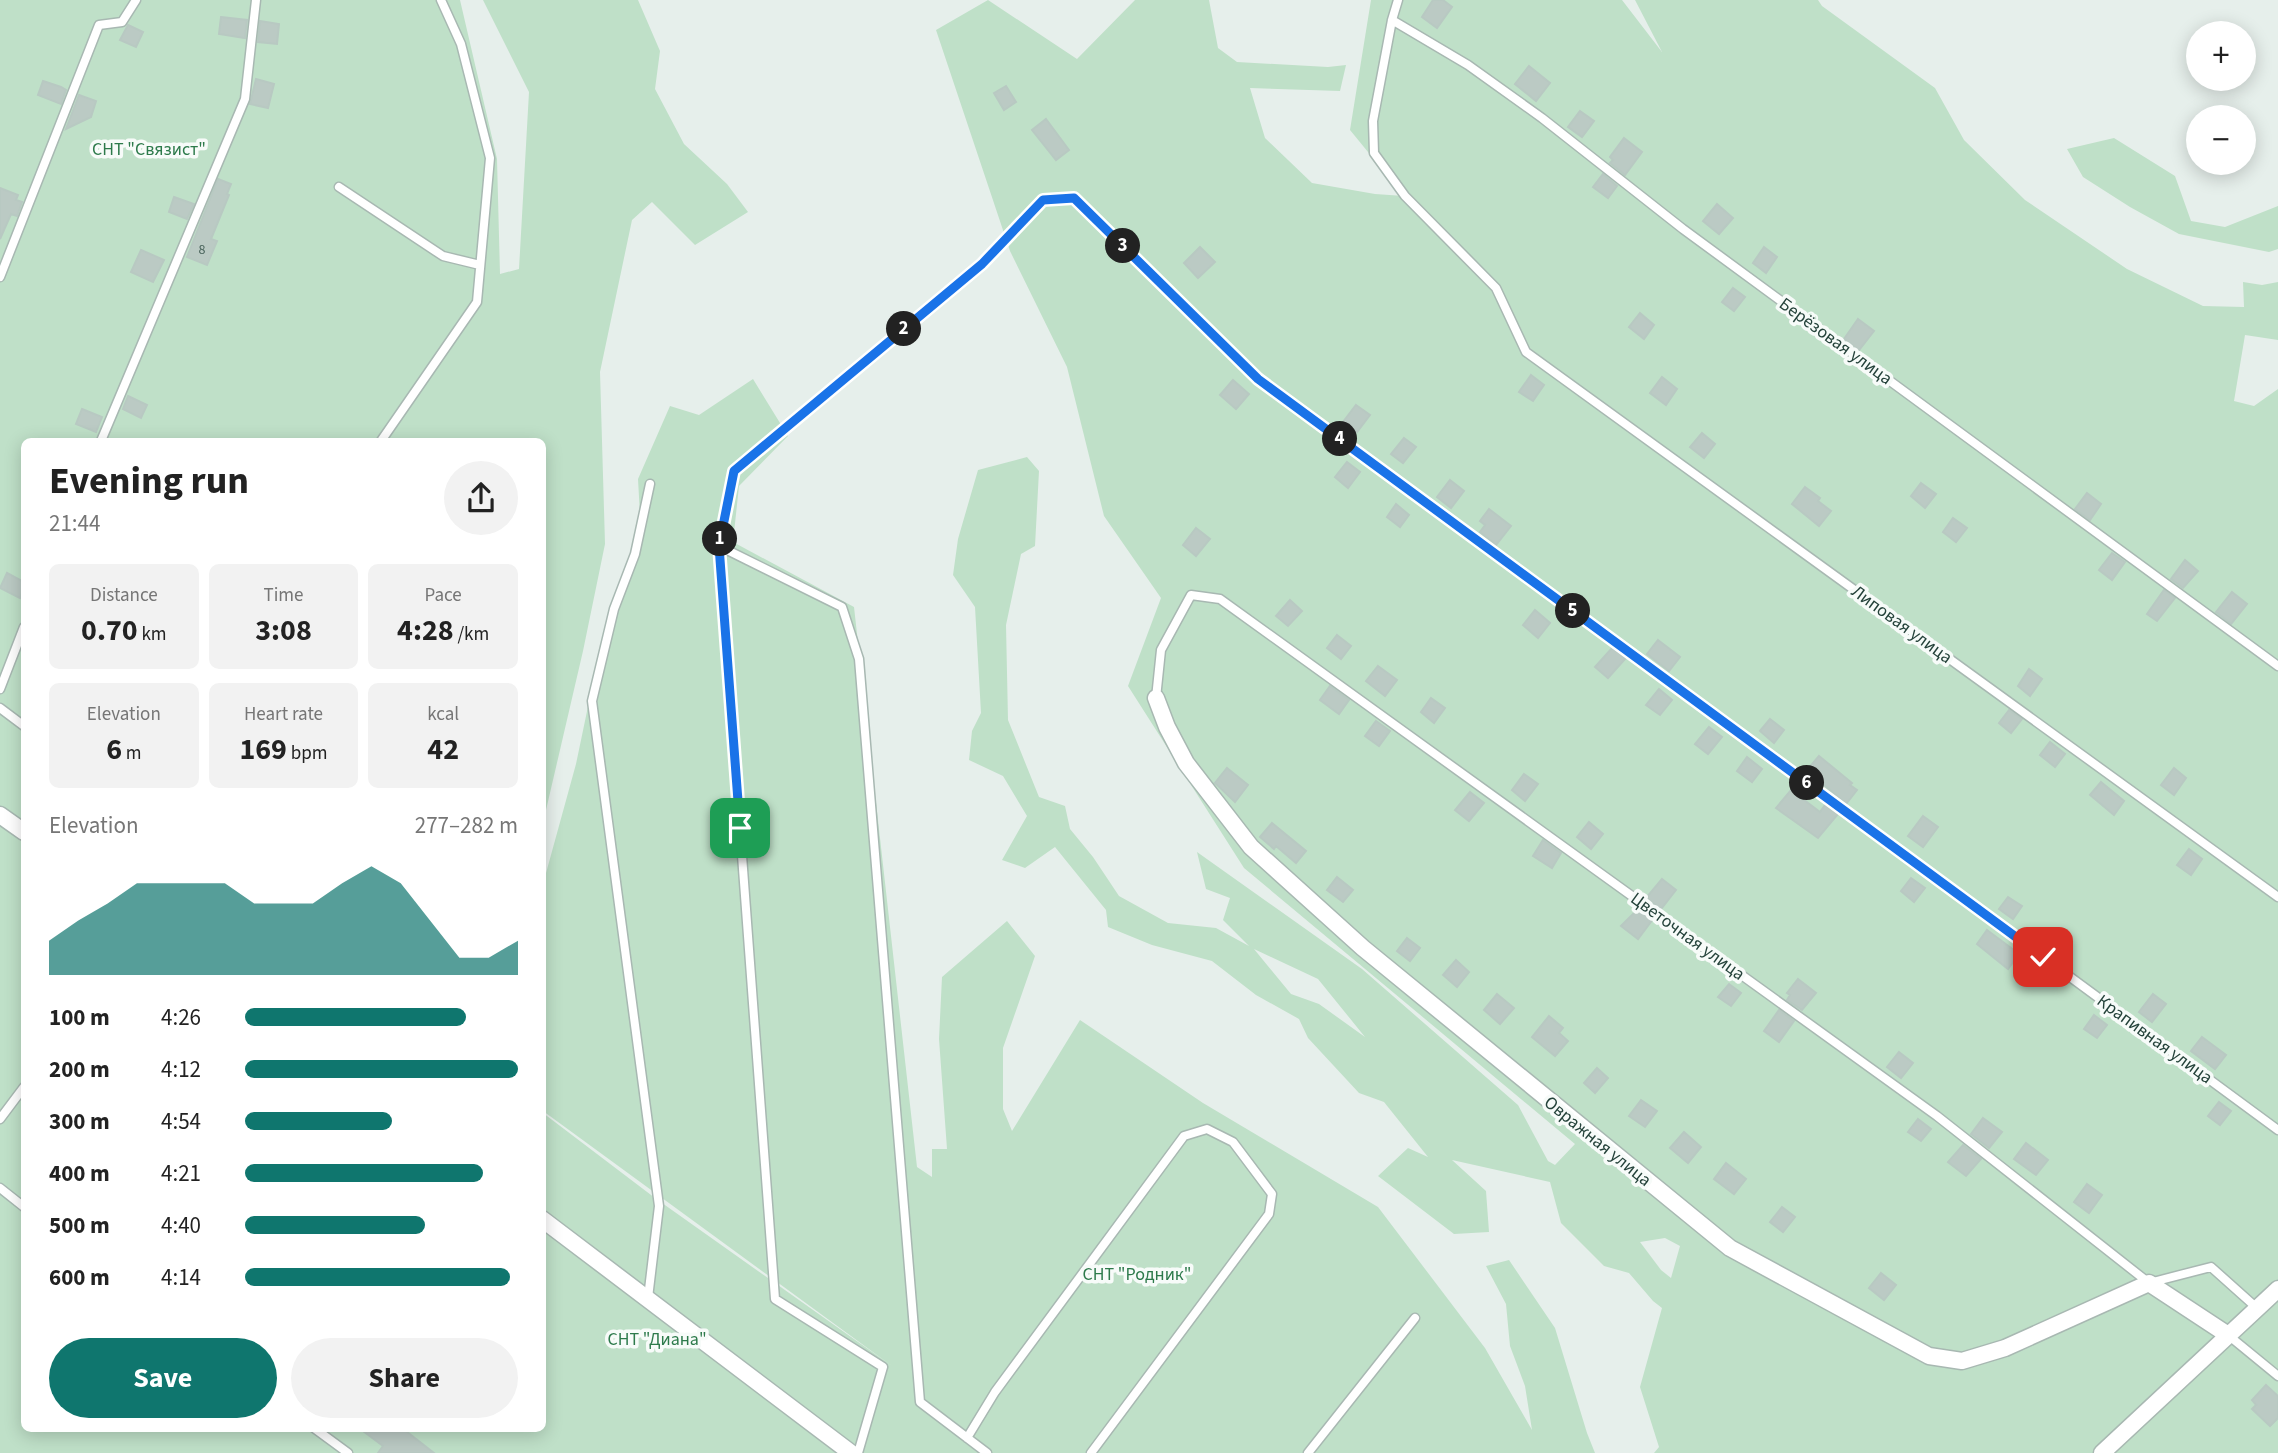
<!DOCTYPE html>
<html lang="en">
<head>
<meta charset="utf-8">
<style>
	body { margin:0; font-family:"Source Sans 3",sans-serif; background:#f2f2f2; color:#222; height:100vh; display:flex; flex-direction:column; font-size:26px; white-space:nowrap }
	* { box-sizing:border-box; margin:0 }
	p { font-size:23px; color:#767676 }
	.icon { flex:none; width:38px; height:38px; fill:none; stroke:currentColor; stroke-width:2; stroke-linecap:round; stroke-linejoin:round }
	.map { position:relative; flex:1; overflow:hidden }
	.sheet { position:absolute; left:21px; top:438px; width:525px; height:994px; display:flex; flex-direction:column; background:#fff; border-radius:10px; box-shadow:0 4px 18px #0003 }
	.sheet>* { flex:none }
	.fabs { position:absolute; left:2186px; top:21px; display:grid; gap:14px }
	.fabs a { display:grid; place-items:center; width:70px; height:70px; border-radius:50%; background:#fff; box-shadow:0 4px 18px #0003; font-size:35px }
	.pin { position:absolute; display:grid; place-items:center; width:60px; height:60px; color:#fff; margin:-30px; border-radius:14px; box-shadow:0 4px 10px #0006 }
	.km { position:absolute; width:35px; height:35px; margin:-18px; border-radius:50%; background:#222; color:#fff; font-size:19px; line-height:35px; text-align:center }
	.round { display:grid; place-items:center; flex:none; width:74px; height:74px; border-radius:37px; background:#f2f2f2 }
	.overview { display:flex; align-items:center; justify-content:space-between; height:119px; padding:0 28px }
	h1 { font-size:38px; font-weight:700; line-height:52px }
	.stats { display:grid; grid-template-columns:repeat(3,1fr); gap:10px; height:119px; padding:7px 28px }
	.stats div { display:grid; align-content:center; border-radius:10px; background:#f2f2f2; text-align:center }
	.stats b { font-size:30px; font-weight:700 }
	.stats small { font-size:19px; font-weight:400 }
	.stats p { font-size:19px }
	.chart { height:196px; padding:14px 28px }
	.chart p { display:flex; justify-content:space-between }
	.chart svg { width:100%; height:126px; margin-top:7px; fill:#0f766e; opacity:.7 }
	.button { display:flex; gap:14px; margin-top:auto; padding:14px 28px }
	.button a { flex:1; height:80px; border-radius:42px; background:#0f766e; color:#fff; font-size:28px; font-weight:700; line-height:80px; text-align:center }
	.button a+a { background:#f2f2f2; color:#222 }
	ul { padding:0 28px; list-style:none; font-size:23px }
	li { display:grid; grid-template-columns:112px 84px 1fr; align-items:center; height:52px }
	li i { height:18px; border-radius:9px; background:#0f766e }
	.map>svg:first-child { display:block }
</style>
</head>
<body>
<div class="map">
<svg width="2278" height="1453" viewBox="0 0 2278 1453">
	<rect width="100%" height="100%" fill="#e6efeb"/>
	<path fill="#bfe0c8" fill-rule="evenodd" d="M0 0H460L497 159 500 274 519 269 529 92 483 0H638L660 51 655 89 684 144 727 184 748 212 695 245 652 202 632 220 600 372 605 544 583 651 543 823 542 441H24V1428H542L543 1113 655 1198 892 1366 543 1111V884L576 764 595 673 641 533 638 479 670 406 699 415 753 379 788 436 739 486 733 542 854 607 917 1167 932 1177V1149H947L939 1039 942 977 1007 921 1035 956 1003 1048V1109L1012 1131 1080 1020 1203 1103 1378 1207 1485 1348 1532 1430 1525 1386 1510 1346 1506 1304 1486 1266 1509 1260 1555 1328 1587 1433 1595 1453H0Z
		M988 0 1077 59 1135 0H1209L1218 48 1237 62 1328 67 1346 65 1340 91 1250 88 1265 138 1312 183 1375 194 1404 196 1350 130 1371 0H1622L1662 52 1635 0H1818L1822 6 1935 88 1964 140 2025 200 2127 269 2203 306 2244 307 2243 282 2262 285 2278 282V340L2245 335 2234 401 2254 406 2278 389V1453H1654L1659 1447 1640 1387 1662 1308 1653 1301 1629 1273 1604 1266 1561 1223 1550 1182 1452 1160 1486 1191 1489 1232 1454 1234 1378 1176 1408 1148 1428 1157 1384 1102 1359 1093 1308 1038 1299 1019 1256 995 1212 961 1152 945 1108 927 1106 910 1055 847 1025 868 1002 860 1027 816 1003 776 969 760 972 731 981 713 975 607 953 575 958 539 978 470 1027 457 1039 471 1035 546 1021 554 1006 625 1008 720 1039 797 1065 806 1070 829 1093 857 1119 896 1168 923 1216 928 1249 946 1223 920 1230 898 1206 889 1197 852 1362 969 1518 1105 1548 1161 1555 1165 1575 1144 1244 868 1128 686 1161 598 1104 516 1067 367 1010 251 936 30ZM1254 949 1318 979 1365 1037 1319 1004 1291 994ZM1665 1238 1680 1246 1671 1278 1661 1270 1640 1242Z
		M2114 138 2175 176 2191 221 2225 227 2278 206V249L2269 252 2179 234 2130 207 2083 177 2067 149Z"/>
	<path fill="#bbcac4" stroke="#b8c9c2" stroke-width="2" d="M1433 0H1443L1452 7 1437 28 1422 17Z
		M221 17 247 20 245 38 219 34Z
		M260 21 279 24 277 44 258 42Z
		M128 25 143 32 136 47 120 40Z
		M1529 66 1550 83 1536 101 1515 84Z
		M256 79 274 84 268 108 250 104Z
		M43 81 61 87 66 90 61 104 38 95Z
		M1006 86 1016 102 1004 110 994 93Z
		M79 95 96 101 91 117 66 129Z
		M1580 111 1594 121 1582 137 1568 127Z
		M1046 119 1069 150 1056 160 1032 130Z
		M1624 138 1642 152 1625 175 1610 163 1613 160 1610 157Z
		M1603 174 1617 186 1608 198 1593 187Z
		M218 179 231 184 227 194 229 195 211 239 217 241 207 265 187 257Z
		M0 188 18 195 16 200 22 202 17 216 11 214 0 239Z
		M174 197 194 204 187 219 169 212Z
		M1717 204 1733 218 1719 234 1703 221Z
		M1200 247 1215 262 1198 278 1184 263Z
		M1764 247 1777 257 1766 273 1753 263Z
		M141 250 164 260 153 282 131 272Z
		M1733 288 1745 297 1734 311 1722 302Z
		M1640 313 1654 325 1644 339 1629 327Z
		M1858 319 1874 331 1859 350 1844 339Z
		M1531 375 1544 385 1533 401 1519 392Z
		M1662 377 1677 389 1666 405 1650 393Z
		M1233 380 1249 394 1236 409 1220 395Z
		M128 396 147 405 141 418 123 409Z
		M1356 405 1370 415 1357 432 1343 422Z
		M82 409 102 417 96 432 76 424Z
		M1702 433 1715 444 1704 458 1690 447Z
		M1404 438 1416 447 1403 463 1391 454Z
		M1347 462 1360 472 1348 488 1335 477Z
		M1450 480 1464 491 1451 508 1437 497Z
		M1921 483 1936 494 1925 508 1911 496Z
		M1805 487 1820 498 1818 501 1831 511 1819 526 1792 504Z
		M2087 493 2101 504 2090 520 2075 509Z
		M1396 504 1409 515 1400 527 1387 517Z
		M1489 509 1511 526 1496 545 1480 532 1485 525 1480 521Z
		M1953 518 1967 528 1956 542 1943 532Z
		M1196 528 1210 539 1196 556 1183 545Z
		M2112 553 2125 562 2112 580 2099 570Z
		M2185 560 2198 571 2183 588 2171 579Z
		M7 573 24 582V587L20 598 0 588Z
		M2164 590 2175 598 2157 621 2147 614Z
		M2232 592 2247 604 2231 624 2216 612Z
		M1290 600 1302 611 1288 626 1276 616Z
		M1535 610 1550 623 1538 638 1523 625Z
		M1337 635 1351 646 1341 659 1327 648Z
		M1658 640 1680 657 1669 671 1647 654Z
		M1612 648 1626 658 1608 678 1595 667Z
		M1378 666 1397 680 1385 696 1366 681Z
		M2029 669 2042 679 2030 696 2018 686Z
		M1330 686 1349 700 1339 714 1320 700Z
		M1659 689 1672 700 1660 715 1646 705Z
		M1431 698 1445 708 1434 723 1421 712Z
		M2009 710 2022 719 2011 733 1999 723Z
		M1770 719 1784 730 1774 743 1760 731Z
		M1376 721 1390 731 1379 746 1365 736Z
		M1709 727 1722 737 1708 754 1695 744Z
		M2050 742 2065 754 2055 767 2040 755Z
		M1819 756 1852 783 1850 785 1857 790 1846 804 1807 770Z
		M1747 757 1762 769 1752 782 1737 771Z
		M1227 768 1248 785 1235 802 1215 783Z
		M2174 768 2186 778 2174 795 2161 785Z
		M1524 774 1538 784 1525 801 1512 790Z
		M2101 782 2124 801 2114 815 2090 795Z
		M1791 790 1820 812 1825 805 1838 814 1818 838 1776 808Z
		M1470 792 1484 803 1469 821 1455 810Z
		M1923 816 1938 827 1923 847 1908 836Z
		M1589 822 1603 834 1591 849 1577 837Z
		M1272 823 1306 851 1296 863 1276 846 1274 849 1260 837Z
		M1543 840 1561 853 1552 868 1533 856Z
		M2189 849 2202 859 2191 875 2177 865Z
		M1337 877 1353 890 1343 902 1327 890Z
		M1911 878 1925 888 1914 902 1901 891Z
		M1662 879 1676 890 1661 909 1646 898Z
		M2008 897 2022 906 2013 919 1999 909Z
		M1638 909 1653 919 1638 939 1621 926Z
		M2053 929 2067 941 2057 953 2043 942Z
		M1987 930 2019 954 2008 969 1977 944Z
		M1407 938 1420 948 1410 961 1397 951Z
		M1456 960 1469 972 1457 987 1443 975Z
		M1798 979 1816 993 1802 1010 1787 1000 1790 995 1787 993Z
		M1729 984 1741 993 1731 1006 1718 997Z
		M1497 994 1514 1008 1500 1024 1484 1010Z
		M2153 994 2166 1004 2152 1022 2139 1012Z
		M1779 1010 1794 1021 1779 1042 1764 1031Z
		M2094 1015 2107 1025 2097 1038 2084 1029Z
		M1549 1016 1563 1028 1559 1033 1568 1041 1555 1056 1532 1037Z
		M2202 1037 2226 1055 2215 1069 2191 1051Z
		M1899 1052 1913 1063 1901 1078 1887 1067Z
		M1597 1068 1608 1078 1595 1093 1584 1083Z
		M1641 1100 1657 1111 1645 1127 1629 1116Z
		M2219 1102 2231 1111 2220 1125 2208 1116Z
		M1983 1118 2002 1132 1989 1148 1971 1134Z
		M1918 1119 1931 1129 1921 1141 1908 1132Z
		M1684 1132 1701 1147 1688 1163 1670 1148Z
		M2026 1143 2048 1160 2036 1175 2014 1159Z
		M1963 1145 1981 1159 1966 1176 1948 1162Z
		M1726 1163 1746 1179 1734 1194 1714 1179Z
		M2087 1184 2102 1195 2089 1213 2074 1202Z
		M1782 1207 1795 1217 1783 1232 1770 1222Z
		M1881 1273 1896 1285 1884 1300 1869 1288Z
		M2266 1385 2278 1396V1418L2270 1426 2252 1409 2256 1405 2252 1400Z
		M359 1428H402L434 1453H378L383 1446Z"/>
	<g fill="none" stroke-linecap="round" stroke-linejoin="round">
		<defs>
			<path id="lane" d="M1398 0 1392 20 1373 121 1374 153 1405 196 1496 288 1526 352 2278 897
				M1392 20 1468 65 1542 118 1683 229 2278 666
				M339 187 443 256 480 265
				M0 277 99 25 122 22 136 0
				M101 441 245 99 256 0
				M381 441 477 302 490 158 461 44 441 0
				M719 546 775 1299 883 1367 858 1453
				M0 689 24 627
				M1156 698 1161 650 1191 595 1220 599 1937 1116 2149 1283 2211 1267 2258 1309
				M0 708 24 726
				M0 1119 24 1087
				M0 1188 24 1207
				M648 1298 659 1206 592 701 614 609 635 554 650 484
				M2228 1335 2278 1376
				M314 1428 348 1453
				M967 1438 995 1392 1184 1136 1207 1129 1233 1142 1272 1194 1269 1214 1091 1453
				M987 1453 920 1402 859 659 842 607 719 546 734 471 982 264 1043 200 1074 198 1258 379 2278 1130
				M1308 1453 1415 1318"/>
			<path id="street" d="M1156 698 1167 727 1186 763 1251 847 1363 948 1730 1248 1929 1356 1962 1361 2005 1348 2149 1283 2228 1335
				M0 815 24 832
				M542 1219 851 1453
				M2102 1453 2278 1289"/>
		</defs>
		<use href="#lane" stroke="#a8b8b2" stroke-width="11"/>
		<use href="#street" stroke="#a8b8b2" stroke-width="19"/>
		<use href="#lane" stroke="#fff" stroke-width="8"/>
		<use href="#street" stroke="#fff" stroke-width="16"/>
	</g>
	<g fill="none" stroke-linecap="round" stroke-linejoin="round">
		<defs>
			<path id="route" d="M740 828 719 546 734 471 982 264 1043 200 1074 198 1258 379 2043 957"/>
		</defs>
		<use href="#route" stroke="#fff" stroke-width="14"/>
		<use href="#route" stroke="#1a73e8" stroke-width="9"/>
	</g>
	<g text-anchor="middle" stroke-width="7" stroke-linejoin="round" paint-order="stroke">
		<g font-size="14" fill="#4a645c">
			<text x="202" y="254">8</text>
		</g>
		<g font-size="18" fill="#2d7a4b" stroke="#f7fbf9">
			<text x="149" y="155">СНТ "Связист"</text>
			<text x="1137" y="1280">СНТ "Родник"</text>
			<text x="657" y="1345">СНТ "Диана"</text>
		</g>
		<g font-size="18" fill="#24423a" stroke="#f7fbf9">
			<text transform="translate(1836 341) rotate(36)" y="6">Берёзовая улица</text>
			<text transform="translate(1902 624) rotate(36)" y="6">Липовая улица</text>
			<text transform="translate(1688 936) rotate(36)" y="6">Цветочная улица</text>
			<text transform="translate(2155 1039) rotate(36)" y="6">Крапивная улица</text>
			<text transform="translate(1598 1141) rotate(39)" y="6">Овражная улица</text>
		</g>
	</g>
</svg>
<div class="fabs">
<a>+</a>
<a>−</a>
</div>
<div class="pin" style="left:740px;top:828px;background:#1e9e55"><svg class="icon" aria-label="arrive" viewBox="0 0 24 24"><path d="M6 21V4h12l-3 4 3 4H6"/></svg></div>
<div class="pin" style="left:2043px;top:957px;background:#d93025"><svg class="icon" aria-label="check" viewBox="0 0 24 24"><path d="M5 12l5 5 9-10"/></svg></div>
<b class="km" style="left:720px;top:539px">1</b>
<b class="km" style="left:904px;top:329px">2</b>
<b class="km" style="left:1123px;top:246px">3</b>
<b class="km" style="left:1340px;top:439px">4</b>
<b class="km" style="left:1573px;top:611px">5</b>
<b class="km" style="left:1807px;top:783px">6</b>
<section class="sheet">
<div class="overview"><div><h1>Evening run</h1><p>21:44</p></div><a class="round"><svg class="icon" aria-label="share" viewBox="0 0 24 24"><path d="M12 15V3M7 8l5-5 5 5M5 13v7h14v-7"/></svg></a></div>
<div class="stats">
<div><p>Distance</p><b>0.70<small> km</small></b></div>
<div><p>Time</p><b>3:08</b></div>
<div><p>Pace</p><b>4:28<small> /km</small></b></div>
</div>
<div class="stats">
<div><p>Elevation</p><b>6<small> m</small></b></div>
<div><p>Heart rate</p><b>169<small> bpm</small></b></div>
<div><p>kcal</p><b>42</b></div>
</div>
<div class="chart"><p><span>Elevation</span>277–282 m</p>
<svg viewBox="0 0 160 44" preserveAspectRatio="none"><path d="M0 44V32L10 25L20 19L30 12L40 12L50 12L60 12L70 19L80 19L90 19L100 12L110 6L120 12L130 25L140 38L150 38L160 32V44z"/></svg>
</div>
<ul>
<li><b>100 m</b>4:26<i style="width:81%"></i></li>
<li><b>200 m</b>4:12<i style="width:100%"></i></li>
<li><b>300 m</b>4:54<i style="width:54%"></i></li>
<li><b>400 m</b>4:21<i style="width:87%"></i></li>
<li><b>500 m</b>4:40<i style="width:66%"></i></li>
<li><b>600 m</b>4:14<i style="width:97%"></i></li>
</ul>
<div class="button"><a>Save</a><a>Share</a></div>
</section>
</div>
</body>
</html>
